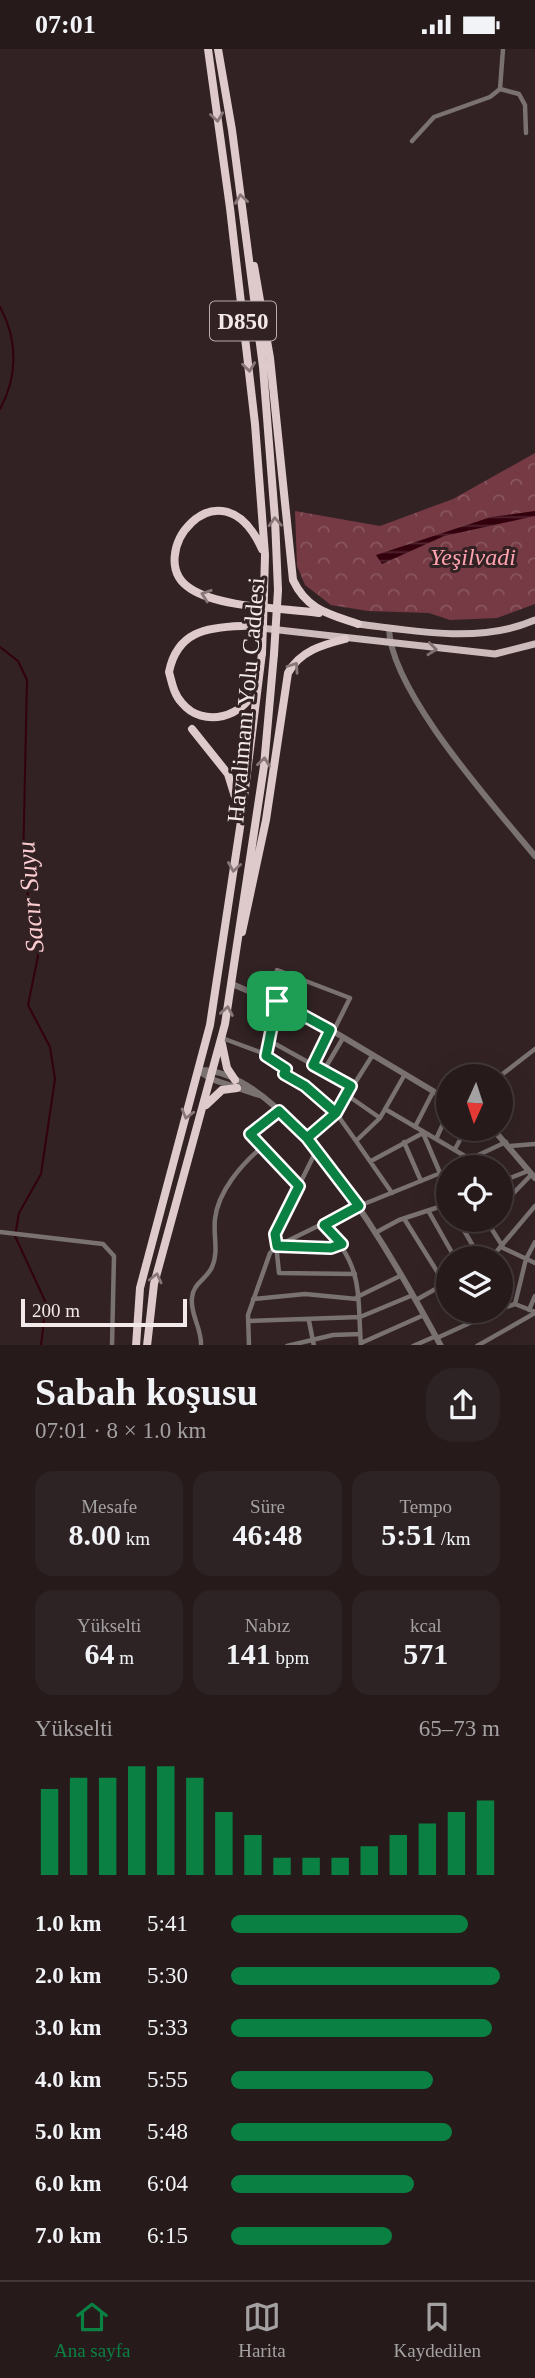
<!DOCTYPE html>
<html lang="tr">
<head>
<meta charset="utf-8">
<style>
	body { margin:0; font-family:Georgia,serif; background:#2e2324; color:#f1f3f6; height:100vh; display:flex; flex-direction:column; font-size:26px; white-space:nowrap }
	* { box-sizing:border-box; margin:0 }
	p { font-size:23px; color:#a4a1a3 }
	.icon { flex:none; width:38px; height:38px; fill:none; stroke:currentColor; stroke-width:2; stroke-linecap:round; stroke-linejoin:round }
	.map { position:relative; height:1296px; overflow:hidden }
	.drawer { display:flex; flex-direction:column; background:#261a1b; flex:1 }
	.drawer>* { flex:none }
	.needle { width:46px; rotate:183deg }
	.controls { position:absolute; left:436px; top:1015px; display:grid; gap:14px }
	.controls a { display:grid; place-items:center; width:77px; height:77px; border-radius:50%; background:#261a1b; box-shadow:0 7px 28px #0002,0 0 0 2px #42383a; font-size:35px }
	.scale { position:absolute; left:21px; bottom:18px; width:166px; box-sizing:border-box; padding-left:7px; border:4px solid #f4e9ea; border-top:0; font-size:19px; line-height:24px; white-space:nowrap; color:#f4e9ea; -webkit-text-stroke:5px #322224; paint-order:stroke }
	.pin { position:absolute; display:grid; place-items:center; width:60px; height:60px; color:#fff; margin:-30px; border-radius:14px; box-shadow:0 4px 10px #0006 }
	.round { display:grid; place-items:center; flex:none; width:74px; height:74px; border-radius:28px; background:#2e2324 }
	.overview { display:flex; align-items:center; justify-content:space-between; height:119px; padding:0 35px }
	h1 { font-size:38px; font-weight:700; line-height:52px }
	.figures { display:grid; grid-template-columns:repeat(3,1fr); gap:10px; height:119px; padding:7px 35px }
	.figures div { display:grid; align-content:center; border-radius:18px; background:#2e2324; text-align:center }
	.figures b { font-size:30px; font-weight:700 }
	.figures small { font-size:19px; font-weight:400 }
	.figures p { font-size:19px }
	.chart { height:196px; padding:14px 35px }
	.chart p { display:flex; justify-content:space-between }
	.chart svg { width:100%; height:126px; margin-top:7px; stroke:#0b8043; stroke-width:6 }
	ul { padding:0 35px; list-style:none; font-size:23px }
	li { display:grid; grid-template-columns:112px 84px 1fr; align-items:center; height:52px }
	li i { height:18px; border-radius:9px; background:#0b8043 }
	.status { display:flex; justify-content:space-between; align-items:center; height:49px; padding:0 35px; background:#261a1b; direction:ltr }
	.status svg { height:19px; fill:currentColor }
	.tab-bar { display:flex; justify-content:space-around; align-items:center; height:98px; border-top:2px solid #42383a; background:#261a1b; font-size:19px; color:#a4a1a3 }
	.tab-bar a { display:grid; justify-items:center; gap:4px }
	.tab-bar .current { color:#0b8043 }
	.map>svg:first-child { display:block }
</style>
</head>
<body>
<div class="status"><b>07:01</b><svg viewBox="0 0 49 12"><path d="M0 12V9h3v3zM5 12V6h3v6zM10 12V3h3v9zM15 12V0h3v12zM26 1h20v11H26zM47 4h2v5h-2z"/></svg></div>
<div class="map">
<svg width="535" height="1297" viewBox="0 0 535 1297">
	<defs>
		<pattern id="park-crowns" width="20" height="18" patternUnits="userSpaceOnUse" patternTransform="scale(1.75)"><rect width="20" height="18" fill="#753a43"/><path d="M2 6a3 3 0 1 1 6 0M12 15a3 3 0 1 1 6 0" fill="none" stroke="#89565e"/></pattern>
		<pattern id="water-rules" width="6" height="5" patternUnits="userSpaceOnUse" patternTransform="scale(1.75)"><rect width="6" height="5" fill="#33000d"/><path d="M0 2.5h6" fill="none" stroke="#512530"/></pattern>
	</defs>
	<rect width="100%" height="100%" fill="#322224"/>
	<path fill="url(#park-crowns)" d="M535 404V555L497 569 450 571 429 564 368 562 331 556 305 536 297 517 295 462 380 477 453 450Z"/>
	<path fill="url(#water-rules)" d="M535 462V467L444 487 382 515 376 506 491 468Z"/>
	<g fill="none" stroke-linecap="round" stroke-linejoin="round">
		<path stroke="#33000d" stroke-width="2" d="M0 258C18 291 18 327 0 360
			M0 598 18 612 27 631 23 816 38 907 28 956 50 998 55 1030 41 1125 19 1164 15 1187 46 1254 41 1297"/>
		<path stroke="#7a7171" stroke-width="4.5" d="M500 40 519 45 525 56 526 84
			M412 92 434 68 490 48 500 40 503 0
			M277 921 350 949 333 983
			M222 989 265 1005 277 953
			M270 992 351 1037
			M265 1005 287 1020 284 1025 319 1048 336 1064 372 1007
			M313 1016 330 981
			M324 1021 343 989
			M500 1027 535 1000
			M347 1046 380 1069
			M385 1060 470 1110
			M415 1078 433 1043
			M247 1081 299 1137
			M250 1085 279 1062
			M437 1088 448 1064
			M307 1089 336 1064 356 1092 380 1069 405 1025
			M356 1092 392 1144
			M404 1093 421 1132
			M510 1097 535 1095
			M455 1100 466 1080
			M316 1102 275 1185 279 1224 355 1225
			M371 1112 423 1084 440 1124
			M453 1118 506 1093
			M500 1133 528 1122
			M500 1158 532 1125
			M429 1163 455 1209
			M405 1171 448 1240
			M458 1171 480 1209
			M486 1171 503 1198
			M324 1176C364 1219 357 1242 361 1297
			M0 1183 103 1195 114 1207 112 1297
			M375 1184 399 1171 448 1155
			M278 1197 331 1199 342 1196
			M503 1199 535 1214
			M491 1209 535 1157
			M357 1248 400 1227
			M253 1250 305 1245 357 1250
			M416 1251 448 1233
			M515 1255 526 1210 535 1193
			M500 1260 515 1255 535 1263
			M529 1261 535 1247
			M462 1262 470 1274
			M248 1272 360 1268 413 1246
			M309 1272 314 1297
			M437 1289 496 1262
			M361 1294 424 1266
			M201 1297C202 1279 190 1266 192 1249 193 1234 206 1231 212 1218 219 1203 213 1186 215 1170 218 1142 242 1115 262 1098
			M249 1297 248 1266 270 1204 277 1197 359 1157 448 1121
			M287 1297 333 1286 360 1285
			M413 1297 436 1287
			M477 1297 535 1264"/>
		<path stroke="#7a7171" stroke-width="6" d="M389 579C390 642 494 757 535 807
			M232 935 311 969 448 1051
			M199 1021C291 1020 402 1225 441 1297
			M199 1022 211 1030 259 1046
			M493 1080 535 1129"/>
		<path stroke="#cdbbbc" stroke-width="7" d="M358 575C416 582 480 595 535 571
			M242 577 495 605 535 595"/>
		<path stroke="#decacb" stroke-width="8" d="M208 0 230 159 255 375 265 506 264 545
			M218 0 232 81 263 318 275 470 278 541
			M254 217 270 309 293 531C307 561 329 565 358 575
			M262 500C220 407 140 509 191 540 221 559 283 559 319 564
			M242 577C206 578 177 583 169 623 172 634 174 646 182 654 203 680 246 668 255 638
			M192 680 228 725 240 764
			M242 883 266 771 288 624C300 602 322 596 345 590
			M222 995 227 1019 235 1031
			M206 1056 222 1041 237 1039
			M136 1297 140 1239 210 976 241 772 262 604
			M147 1297 154 1235 225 975 264 717 274 605"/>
		<path stroke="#decacb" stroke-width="8" d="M262 604 264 545
			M274 605 278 541"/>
	</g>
	<defs><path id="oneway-chevron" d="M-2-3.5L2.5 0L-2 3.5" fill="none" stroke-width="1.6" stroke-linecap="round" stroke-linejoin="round" transform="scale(1.75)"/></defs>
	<g stroke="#887678">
		<use href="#oneway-chevron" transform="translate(217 68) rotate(82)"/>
		<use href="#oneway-chevron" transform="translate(241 150) rotate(-98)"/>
		<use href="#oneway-chevron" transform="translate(249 318) rotate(83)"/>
		<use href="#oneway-chevron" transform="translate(275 473) rotate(-93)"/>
		<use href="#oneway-chevron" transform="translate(206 546) rotate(-161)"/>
		<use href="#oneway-chevron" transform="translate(294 618) rotate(-56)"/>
		<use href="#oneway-chevron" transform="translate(264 713) rotate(-83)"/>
		<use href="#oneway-chevron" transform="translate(234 818) rotate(99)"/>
		<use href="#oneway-chevron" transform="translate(227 962) rotate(-80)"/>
		<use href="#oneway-chevron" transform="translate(187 1065) rotate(105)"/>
		<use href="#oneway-chevron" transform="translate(156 1229) rotate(-77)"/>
	</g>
	<use stroke="#806e70" href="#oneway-chevron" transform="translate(432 600) rotate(6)"/>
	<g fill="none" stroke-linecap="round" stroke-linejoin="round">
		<defs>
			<path id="route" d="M277 952 266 1007 286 1020 284 1025 305 1037 336 1064 307 1089 279 1062 250 1085 299 1137 275 1185 277 1197 331 1199 342 1195 324 1176 359 1157 307 1089 336 1064 351 1037 313 1016 330 981 277 952"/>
		</defs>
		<use href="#route" stroke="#fff" stroke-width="14"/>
		<use href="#route" stroke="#0b8043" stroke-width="9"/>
	</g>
	<g text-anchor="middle" stroke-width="6" stroke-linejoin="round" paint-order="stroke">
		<rect fill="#322224" stroke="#baadaf" stroke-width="2" x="210" y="252.5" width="66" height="39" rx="5"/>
		<g font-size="23" font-weight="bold" fill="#f4e9ea">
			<text x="243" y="280">D850</text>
		</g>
		<g font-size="24" font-style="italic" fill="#fea3af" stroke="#322224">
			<text x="473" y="516">Yeşilvadi</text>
		</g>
		<g font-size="24" fill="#f4e9ea" stroke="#322224">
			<text transform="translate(246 651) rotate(-85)" y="8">Havalimanı Yolu Caddesi</text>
		</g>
		<g font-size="26" font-style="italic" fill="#fcccd1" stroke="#322224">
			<text transform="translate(30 848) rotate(-95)" y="9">Sacır Suyu</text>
		</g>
	</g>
</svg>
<div class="controls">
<a><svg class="needle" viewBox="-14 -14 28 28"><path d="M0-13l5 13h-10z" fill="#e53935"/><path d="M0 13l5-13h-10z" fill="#a4a1a3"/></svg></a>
<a><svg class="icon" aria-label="locate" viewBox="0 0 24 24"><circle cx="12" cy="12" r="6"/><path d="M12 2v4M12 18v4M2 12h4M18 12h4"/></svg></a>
<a><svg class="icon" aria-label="layers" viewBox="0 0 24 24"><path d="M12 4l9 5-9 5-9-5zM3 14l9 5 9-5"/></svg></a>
</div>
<div class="scale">200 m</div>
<div class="pin" style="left:277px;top:952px;background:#1e9e55"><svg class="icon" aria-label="arrive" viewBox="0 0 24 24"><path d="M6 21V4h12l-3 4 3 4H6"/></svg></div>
</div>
<section class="drawer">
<div class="overview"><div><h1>Sabah koşusu</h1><p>07:01 · 8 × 1.0 km</p></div><a class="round"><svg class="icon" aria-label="share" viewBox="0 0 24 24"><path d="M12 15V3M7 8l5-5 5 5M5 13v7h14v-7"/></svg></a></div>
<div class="figures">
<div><p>Mesafe</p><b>8.00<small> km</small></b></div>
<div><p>Süre</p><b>46:48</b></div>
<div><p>Tempo</p><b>5:51<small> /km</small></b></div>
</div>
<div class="figures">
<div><p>Yükselti</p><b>64<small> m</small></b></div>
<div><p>Nabız</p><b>141<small> bpm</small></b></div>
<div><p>kcal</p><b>571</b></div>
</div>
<div class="chart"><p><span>Yükselti</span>65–73 m</p>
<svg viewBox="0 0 160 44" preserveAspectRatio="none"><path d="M5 44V14M15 44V10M25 44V10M35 44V6M45 44V6M55 44V10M65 44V22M75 44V30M85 44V38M95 44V38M105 44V38M115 44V34M125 44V30M135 44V26M145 44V22M155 44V18"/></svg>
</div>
<ul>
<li><b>1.0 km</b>5:41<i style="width:88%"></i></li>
<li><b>2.0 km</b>5:30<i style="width:100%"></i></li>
<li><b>3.0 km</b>5:33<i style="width:97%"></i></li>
<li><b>4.0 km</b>5:55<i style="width:75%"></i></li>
<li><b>5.0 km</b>5:48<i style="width:82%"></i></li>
<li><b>6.0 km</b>6:04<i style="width:68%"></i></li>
<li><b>7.0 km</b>6:15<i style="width:60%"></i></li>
</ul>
</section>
<nav class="tab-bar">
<a class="current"><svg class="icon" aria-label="home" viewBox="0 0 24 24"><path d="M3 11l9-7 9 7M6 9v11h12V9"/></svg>Ana sayfa</a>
<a><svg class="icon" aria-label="map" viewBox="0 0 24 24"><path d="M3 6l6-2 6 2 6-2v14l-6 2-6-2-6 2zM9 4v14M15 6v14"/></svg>Harita</a>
<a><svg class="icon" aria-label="saved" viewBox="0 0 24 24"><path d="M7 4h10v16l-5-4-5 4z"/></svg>Kaydedilen</a>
</nav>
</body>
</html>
